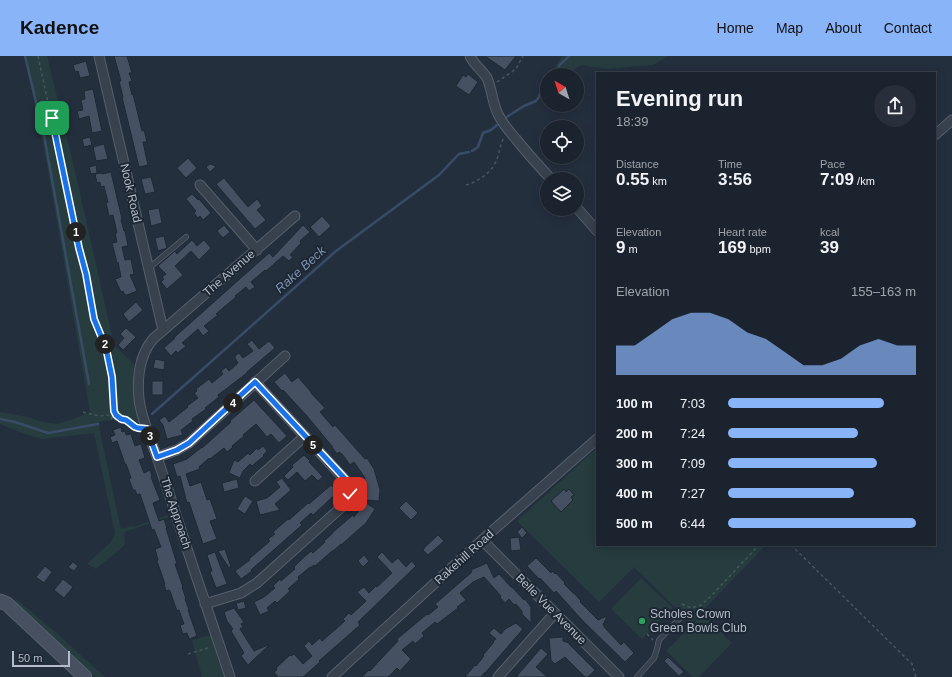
<!DOCTYPE html>
<html lang="en">
<head>
<meta charset="utf-8">
<style>
	body { margin:0; font-family:Arial,sans-serif; background:#282f3a; color:#f1f3f6; height:100vh; display:flex; flex-direction:column; font-size:15px; white-space:nowrap }
	* { box-sizing:border-box; margin:0 }
	p { font-size:13px; color:#a0a4aa }
	.icon { flex:none; width:22px; height:22px; fill:none; stroke:currentColor; stroke-width:2; stroke-linecap:round; stroke-linejoin:round }
	.map { position:relative; flex:1; overflow:hidden }
	.side { position:absolute; left:596px; top:16px; width:340px; height:474px; display:flex; flex-direction:column; background:#1b232e; border-radius:0px; box-shadow:0 2px 10px #0003,0 0 0 1px #39404a }
	.side>* { flex:none }
	.needle { width:26px; rotate:321deg }
	.buttons { position:absolute; left:540px; top:12px; display:grid; gap:8px }
	.buttons a { display:grid; place-items:center; width:44px; height:44px; border-radius:50%; background:#1b232e; box-shadow:0 2px 10px #0003,0 0 0 1px #39404a; font-size:20px }
	.scale { position:absolute; left:12px; bottom:10px; width:58px; box-sizing:border-box; padding-left:4px; border:2px solid #b4bcc9; border-top:0; font-size:11px; line-height:14px; white-space:nowrap; color:#b4bcc9; -webkit-text-stroke:3px #1d2633; paint-order:stroke }
	.pin { position:absolute; display:grid; place-items:center; width:34px; height:34px; color:#fff; margin:-17px; border-radius:8px; box-shadow:0 2px 6px #0006 }
	.km { position:absolute; width:20px; height:20px; margin:-10px; border-radius:50%; background:#222; color:#fff; font-size:11px; line-height:20px; text-align:center }
	.round { display:grid; place-items:center; flex:none; width:42px; height:42px; border-radius:21px; background:#282f3a }
	.overview { display:flex; align-items:center; justify-content:space-between; height:68px; padding:0 20px }
	h1 { font-size:22px; font-weight:800; line-height:30px }
	.figures { display:grid; grid-template-columns:repeat(3,1fr); gap:6px; height:68px; padding:4px 20px }
	.figures div { display:grid; align-content:center }
	.figures b { font-size:17px; font-weight:800 }
	.figures small { font-size:11px; font-weight:400 }
	.figures p { font-size:11px }
	.chart { height:112px; padding:8px 20px }
	.chart p { display:flex; justify-content:space-between }
	.chart svg { width:100%; height:72px; margin-top:4px; fill:#8ab4f8; opacity:.7 }
	ul { padding:0 20px; list-style:none; font-size:13px }
	li { display:grid; grid-template-columns:64px 48px 1fr; align-items:center; height:30px }
	li i { height:10px; border-radius:5px; background:#8ab4f8 }
	header { display:flex; align-items:center; gap:24px; box-sizing:border-box; height:56px; padding:0 20px; background:#8ab4f8; color:#111 }
	header strong { font-size:19px }
	nav { display:flex; gap:22px; margin-inline-start:auto; font-size:14px }
	.map>svg:first-child { display:block }
</style>
</head>
<body>
<header>
<strong>Kadence</strong>
<nav><a>Home</a><a>Map</a><a>About</a><a>Contact</a></nav>
</header>
<div class="map">
<svg width="952" height="621" viewBox="0 0 952 621">
	<rect width="100%" height="100%" fill="#242f3e"/>
	<path fill="#263c3f" d="M25 0H47L76 119 114 289 136 310V355L142 372 135 369 124 362 99 366 101 380 121 473 133 470 134 471 171 458 172 460 124 476 125 489 96 513 87 508 111 486 115 477 94 377 41 383 22 377 0 368V356L28 361 42 366 57 368 76 362 90 356 48 114Z
		M562 0H668L653 9 606 13 582 9 566 19H550Z
		M597 392V489H766L691 567 634 511 599 546 517 465Z
		M641 522 673 552 642 583 611 553Z
		M16 543 53 574 105 621H96L14 547Z
		M702 558 732 587 699 621H693L666 595Z
		M211 579 226 621H202L192 584Z"/>
	<g fill="none" stroke-linecap="round" stroke-linejoin="round">
		<path stroke="#394c67" stroke-width="2.5" d="M25 0 44 79 89 328
			M555 19C558 16 558 14 559 10 562 6 566 4 569 0
			M505 62 524 50 536 45 539 41 544 27 547 25
			M472 95 478 91 483 77 491 74 497 69
			M152 358 336 195 439 119 459 98 469 96
			M0 363 15 366 48 377 98 368"/>
	</g>
	<path fill="#455162" stroke="#1f2835" d="M114 0H127L132 17H129L132 25 129 26 132 39 133 38 142 75 144 74 147 86H143L148 109 139 111 122 41H123L119 25H121Z
		M485 0H516L505 14Z
		M86 5 90 20 80 22 78 15 75 16 73 9Z
		M468 18 478 26 469 39 456 30 463 19 466 21Z
		M93 33 102 75 92 77 89 60 79 63 77 55 83 54 81 44 85 43 84 35Z
		M90 81 92 89 84 91 82 83Z
		M104 88 108 103 96 105 93 91Z
		M188 102 197 112 186 122 177 112Z
		M210 108 216 110 210 116 206 111Z
		M96 109 97 117 91 118 89 111Z
		M111 116 122 163 121 164 124 175H125L128 190 122 191 125 204 131 203 134 218 130 219 137 235 127 239H125L123 235 121 236 115 223 121 221 118 206 117 207 112 187 117 186 115 177H117L113 159 109 160 106 147 108 146 104 130 101 131 100 126 97 127 95 118 102 117V118Z
		M151 121 155 136 145 138 141 123Z
		M224 122 248 151 257 143 262 150 257 154 266 164 255 173 216 128Z
		M192 138 198 144 199 143 211 157 203 164 200 160 198 162 194 157 196 155 186 143Z
		M159 152 162 167 151 170 148 154Z
		M322 160 331 170 319 181 310 171Z
		M224 169 230 176 223 182 217 175Z
		M303 169 310 176 300 185 301 187 290 199 293 201 289 205 283 200 266 215 265 214 251 226 255 231 249 235 246 231 235 240 236 241 216 258 218 259 204 270 209 275 203 280 198 273 182 287 186 290 178 297 176 295 171 300 164 292 175 282H174L178 278 269 197 273 201Z
		M164 180 167 192 158 195 155 182Z
		M192 184 197 190 204 184 211 192 199 204 191 195 175 210 183 219 167 233 161 226 164 223 162 221 166 218 158 210 175 195 177 198Z
		M136 246 143 254 129 266 123 258Z
		M126 272 136 281 123 294 118 289 124 282 120 278Z
		M252 284 259 293 269 285 275 292 247 316V317L218 339 219 341 205 352 206 353 192 363 193 365 181 374 183 379 167 383 163 369 159 364 165 360 169 366 188 351 187 350 198 342 194 337 197 335 196 333 209 323 212 327 223 318 221 315 226 311 229 315 238 307 235 302V300L239 297 243 302 253 295 247 288Z
		M155 303 165 305 164 314 153 312Z
		M285 317 292 326 298 321 311 336V337L325 352 320 356 333 371 335 369 365 403 367 402 374 413 380 434 379 445 363 444 365 422 354 406 350 409 342 398 339 396 337 398 332 391H333L331 389 307 360 283 334 282 335 274 326Z
		M152 325H163V339H152Z
		M254 344 287 380 279 387 271 378 267 381 256 368 243 379 244 380 232 390 233 391 227 396 224 392 210 403 209 402 199 411 200 413 186 418 190 430 201 426 207 444 210 443 217 463 210 465 217 483 203 488 189 446 187 447 180 420 177 421 173 408 187 403 202 391V392L231 366 230 365Z
		M121 371 122 376 125 375 126 379 131 378 135 390 141 388 145 402 139 404 144 417 150 414 152 420 151 421 160 444 153 447 159 465 164 463 167 472H166L177 508H175L183 531H182L186 543H185L189 554H188L197 580 189 583 187 577 183 578 180 569 184 568 179 554 177 555 170 535 169 534 166 535 164 528H165L157 505 158 504 155 493 161 491 154 473 152 474 140 438 137 439 135 434H133L129 423 131 422 126 408H125L117 385 112 387 110 381 115 379 113 374Z
		M263 390 267 395 263 399 264 400 252 410 250 408 243 415 240 422 229 417 234 404 238 406 248 397 250 399 257 392 258 394Z
		M304 399 310 405 309 406 323 421 318 425 312 419 305 425 297 416 288 424 284 420 293 411 292 409Z
		M282 422 291 434 275 448 280 454 260 459 256 445 267 442 280 431 276 426Z
		M237 423 239 432 224 436 222 427Z
		M331 429 338 436 313 459 311 457 300 467 302 469 251 514 252 515 241 523 235 515 250 504 249 503 270 485 268 483 275 478 273 476 288 463 289 464 308 447 309 448Z
		M564 433 566 436 569 433 574 439 571 441 573 444 561 456 551 445Z
		M245 440 253 445 245 458 237 453Z
		M363 445 375 453 366 467 341 489V488L333 495H332L315 510 314 509 310 512V511L298 521 299 523 288 533 290 535 277 547 275 545 267 552 269 555 260 559 254 546 264 541 275 532 273 530 280 523 281 525 295 513 294 511 302 503 311 495 313 497 325 486 324 485 332 478V477L353 459 354 461 363 449Z
		M406 445 418 457 411 464 399 452Z
		M522 471 527 477 522 482 517 476Z
		M438 479 444 485 428 499 423 494 425 491Z
		M519 481 521 494 511 495 510 482Z
		M225 493 231 511 229 512 218 495Z
		M215 496 227 528 216 532 210 516 212 515 207 499Z
		M382 496 392 507 398 502 406 511 412 505 416 510 358 566 360 569 319 605 320 606 303 621H278L274 616 277 614 276 612 290 599 291 600 294 598 303 608 312 600 304 590 309 585 312 589 320 582 322 585 345 565 343 563 349 557 351 559 366 545 357 536 364 531 369 537 376 530 377 531 392 517 377 501Z
		M364 499 369 505 363 511 358 505Z
		M536 502 551 517 553 515 555 518 556 517 565 527 564 528 573 537H574L581 545 580 546 598 564 607 560 603 569 604 570V571L621 589 624 586 634 597 625 606 582 564 556 535 554 537 540 522 539 523 527 510Z
		M73 506 78 510 74 515 68 511Z
		M487 507 494 522 499 518 511 531H512L524 544 525 543 531 551V567L522 558V555L516 548 514 549 509 543 505 547 500 541 501 540 484 521 473 526 460 537 466 544 457 551 458 552 437 568 435 566 422 577 424 580 415 588 413 585 402 594 411 603 400 615 397 612 388 621H362L369 614 370 615 380 604 398 585 397 583 427 558 428 559 438 551 435 548 472 516 471 514Z
		M45 510 52 516 44 527 36 521Z
		M63 523 73 531 64 542 54 534Z
		M244 545 246 552 238 554 236 547Z
		M234 552 244 566 241 568 243 571 240 573 254 595 268 589V590L248 609 241 600 244 597 231 575 233 573 227 565 224 556Z
		M516 567 523 573 485 617H484L481 621H465L475 609 476 610 484 600 483 599 494 586 493 585 496 583 489 577 494 572 501 578 505 573Z
		M563 581V585L569 587V588L595 614 588 621H585L565 601 555 608 551 604 549 582Z
		M541 592 548 598 536 611 547 621H516Z
		M668 601 684 616 679 620 664 605Z"/>
	<g fill="none" stroke-linecap="round" stroke-linejoin="round">
		<defs>
			<path id="lane" d="M149 212 186 181
				M637 621 654 602 657 593 659 584 681 561"/>
			<path id="street" d="M99 0 163 274
				M470 0C474 9 482 14 487 22 492 33 492 46 498 58 502 67 509 75 516 83 527 97 539 110 551 123
				M935 79 952 64
				M200 129 257 194
				M577 152 597 175
				M157 401 177 394 189 387 285 300
				M255 425 305 380
				M482 484 619 621
				M205 548 241 537 257 527 345 448C351 441 351 435 348 427L255 326
				M230 621C222 596 213 571 205 546 191 506 178 465 165 425 161 414 158 403 154 393 148 377 141 360 139 343 137 322 139 300 153 283L295 160
				M332 621 482 484 597 383
				M498 621 555 557"/>
			<path id="secondary" d="M0 545 7 548 85 621"/>
		</defs>
		<use href="#lane" stroke="#565f6c" stroke-width="6"/>
		<use href="#street" stroke="#565f6c" stroke-width="11"/>
		<use href="#secondary" stroke="#565f6c" stroke-width="15"/>
		<path stroke="#44595c" stroke-width="1.5" stroke-dasharray="3 3" stroke-linecap="butt" d="M38 0 79 191 86 218 94 263 106 292 112 321 114 355 116 359 121 363
			M497 26 516 13 523 0
			M466 129C480 125 494 115 498 100 500 94 500 88 504 82
			M83 356 99 360 111 359 112 364 125 363 137 372
			M791 489 912 608 916 621
			M682 548 691 552 701 549 710 541 759 489
			M647 578 653 584
			M188 598 211 591"/>
		<use href="#lane" stroke="#38414e" stroke-width="4.5"/>
		<use href="#street" stroke="#38414e" stroke-width="9"/>
		<use href="#secondary" stroke="#465061" stroke-width="13"/>
	</g>
	<g fill="none" stroke-linecap="round" stroke-linejoin="round">
		<defs>
			<path id="route" d="M52 62 79 192 86 218 94 263 106 292 112 321 114 355 116 359 121 363 126 364 135 371 138 372 147 373 157 401 177 394 189 387 255 326 348 426 350 432V438"/>
		</defs>
		<use href="#route" stroke="#fff" stroke-width="8"/>
		<use href="#route" stroke="#1a73e8" stroke-width="5"/>
	</g>
	<circle fill="#2e9e5b" stroke="#1d2633" stroke-width="1.5" cx="642" cy="565" r="4"/>
	<g text-anchor="middle" stroke-width="4" stroke-linejoin="round" paint-order="stroke">
		<g font-size="12" fill="#b4bcc9" stroke="#1d2633">
			<text transform="translate(131 137) rotate(77)" y="4">Nook Road</text>
			<text transform="translate(229 217) rotate(-41)" y="4">The Avenue</text>
			<text transform="translate(176 457) rotate(72)" y="4">The Approach</text>
			<text transform="translate(464 501) rotate(-42)" y="4">Rakehill Road</text>
			<text transform="translate(551 553) rotate(45)" y="4">Belle Vue Avenue</text>
		</g>
		<g font-size="12" fill="#b4bcc9" stroke="#1d2633" text-anchor="start">
			<text x="650" y="562">Scholes Crown<tspan x="650" dy="14">Green Bowls Club</tspan></text>
		</g>
		<g font-size="13" font-style="italic" fill="#7c92b1" stroke="#1d2633">
			<text transform="translate(300 213) rotate(-42)" y="5">Rake Beck</text>
		</g>
	</g>
</svg>
<div class="buttons">
<a><svg class="needle" viewBox="-14 -14 28 28"><path d="M0-13l5 13h-10z" fill="#e53935"/><path d="M0 13l5-13h-10z" fill="#a0a4aa"/></svg></a>
<a><svg class="icon" aria-label="locate" viewBox="0 0 24 24"><circle cx="12" cy="12" r="6"/><path d="M12 2v4M12 18v4M2 12h4M18 12h4"/></svg></a>
<a><svg class="icon" aria-label="layers" viewBox="0 0 24 24"><path d="M12 4l9 5-9 5-9-5zM3 14l9 5 9-5"/></svg></a>
</div>
<div class="scale">50 m</div>
<div class="pin" style="left:52px;top:62px;background:#1e9e55"><svg class="icon" aria-label="arrive" viewBox="0 0 24 24"><path d="M6 21V4h12l-3 4 3 4H6"/></svg></div>
<div class="pin" style="left:350px;top:438px;background:#d93025"><svg class="icon" aria-label="check" viewBox="0 0 24 24"><path d="M5 12l5 5 9-10"/></svg></div>
<b class="km" style="left:76px;top:176px">1</b>
<b class="km" style="left:105px;top:288px">2</b>
<b class="km" style="left:150px;top:380px">3</b>
<b class="km" style="left:233px;top:347px">4</b>
<b class="km" style="left:313px;top:389px">5</b>
<section class="side">
<div class="overview"><div><h1>Evening run</h1><p>18:39</p></div><a class="round"><svg class="icon" aria-label="share" viewBox="0 0 24 24"><path d="M12 15V3M7 8l5-5 5 5M5 13v7h14v-7"/></svg></a></div>
<div class="figures">
<div><p>Distance</p><b>0.55<small> km</small></b></div>
<div><p>Time</p><b>3:56</b></div>
<div><p>Pace</p><b>7:09<small> /km</small></b></div>
</div>
<div class="figures">
<div><p>Elevation</p><b>9<small> m</small></b></div>
<div><p>Heart rate</p><b>169<small> bpm</small></b></div>
<div><p>kcal</p><b>39</b></div>
</div>
<div class="chart"><p><span>Elevation</span>155–163 m</p>
<svg viewBox="0 0 160 44" preserveAspectRatio="none"><path d="M0 44V26L10 26L20 18L30 10L40 6L50 6L60 10L70 18L80 22L90 30L100 38L110 38L120 34L130 26L140 22L150 26L160 26V44z"/></svg>
</div>
<ul>
<li><b>100 m</b>7:03<i style="width:83%"></i></li>
<li><b>200 m</b>7:24<i style="width:69%"></i></li>
<li><b>300 m</b>7:09<i style="width:79%"></i></li>
<li><b>400 m</b>7:27<i style="width:67%"></i></li>
<li><b>500 m</b>6:44<i style="width:100%"></i></li>
</ul>
</section>
</div>
</body>
</html>
